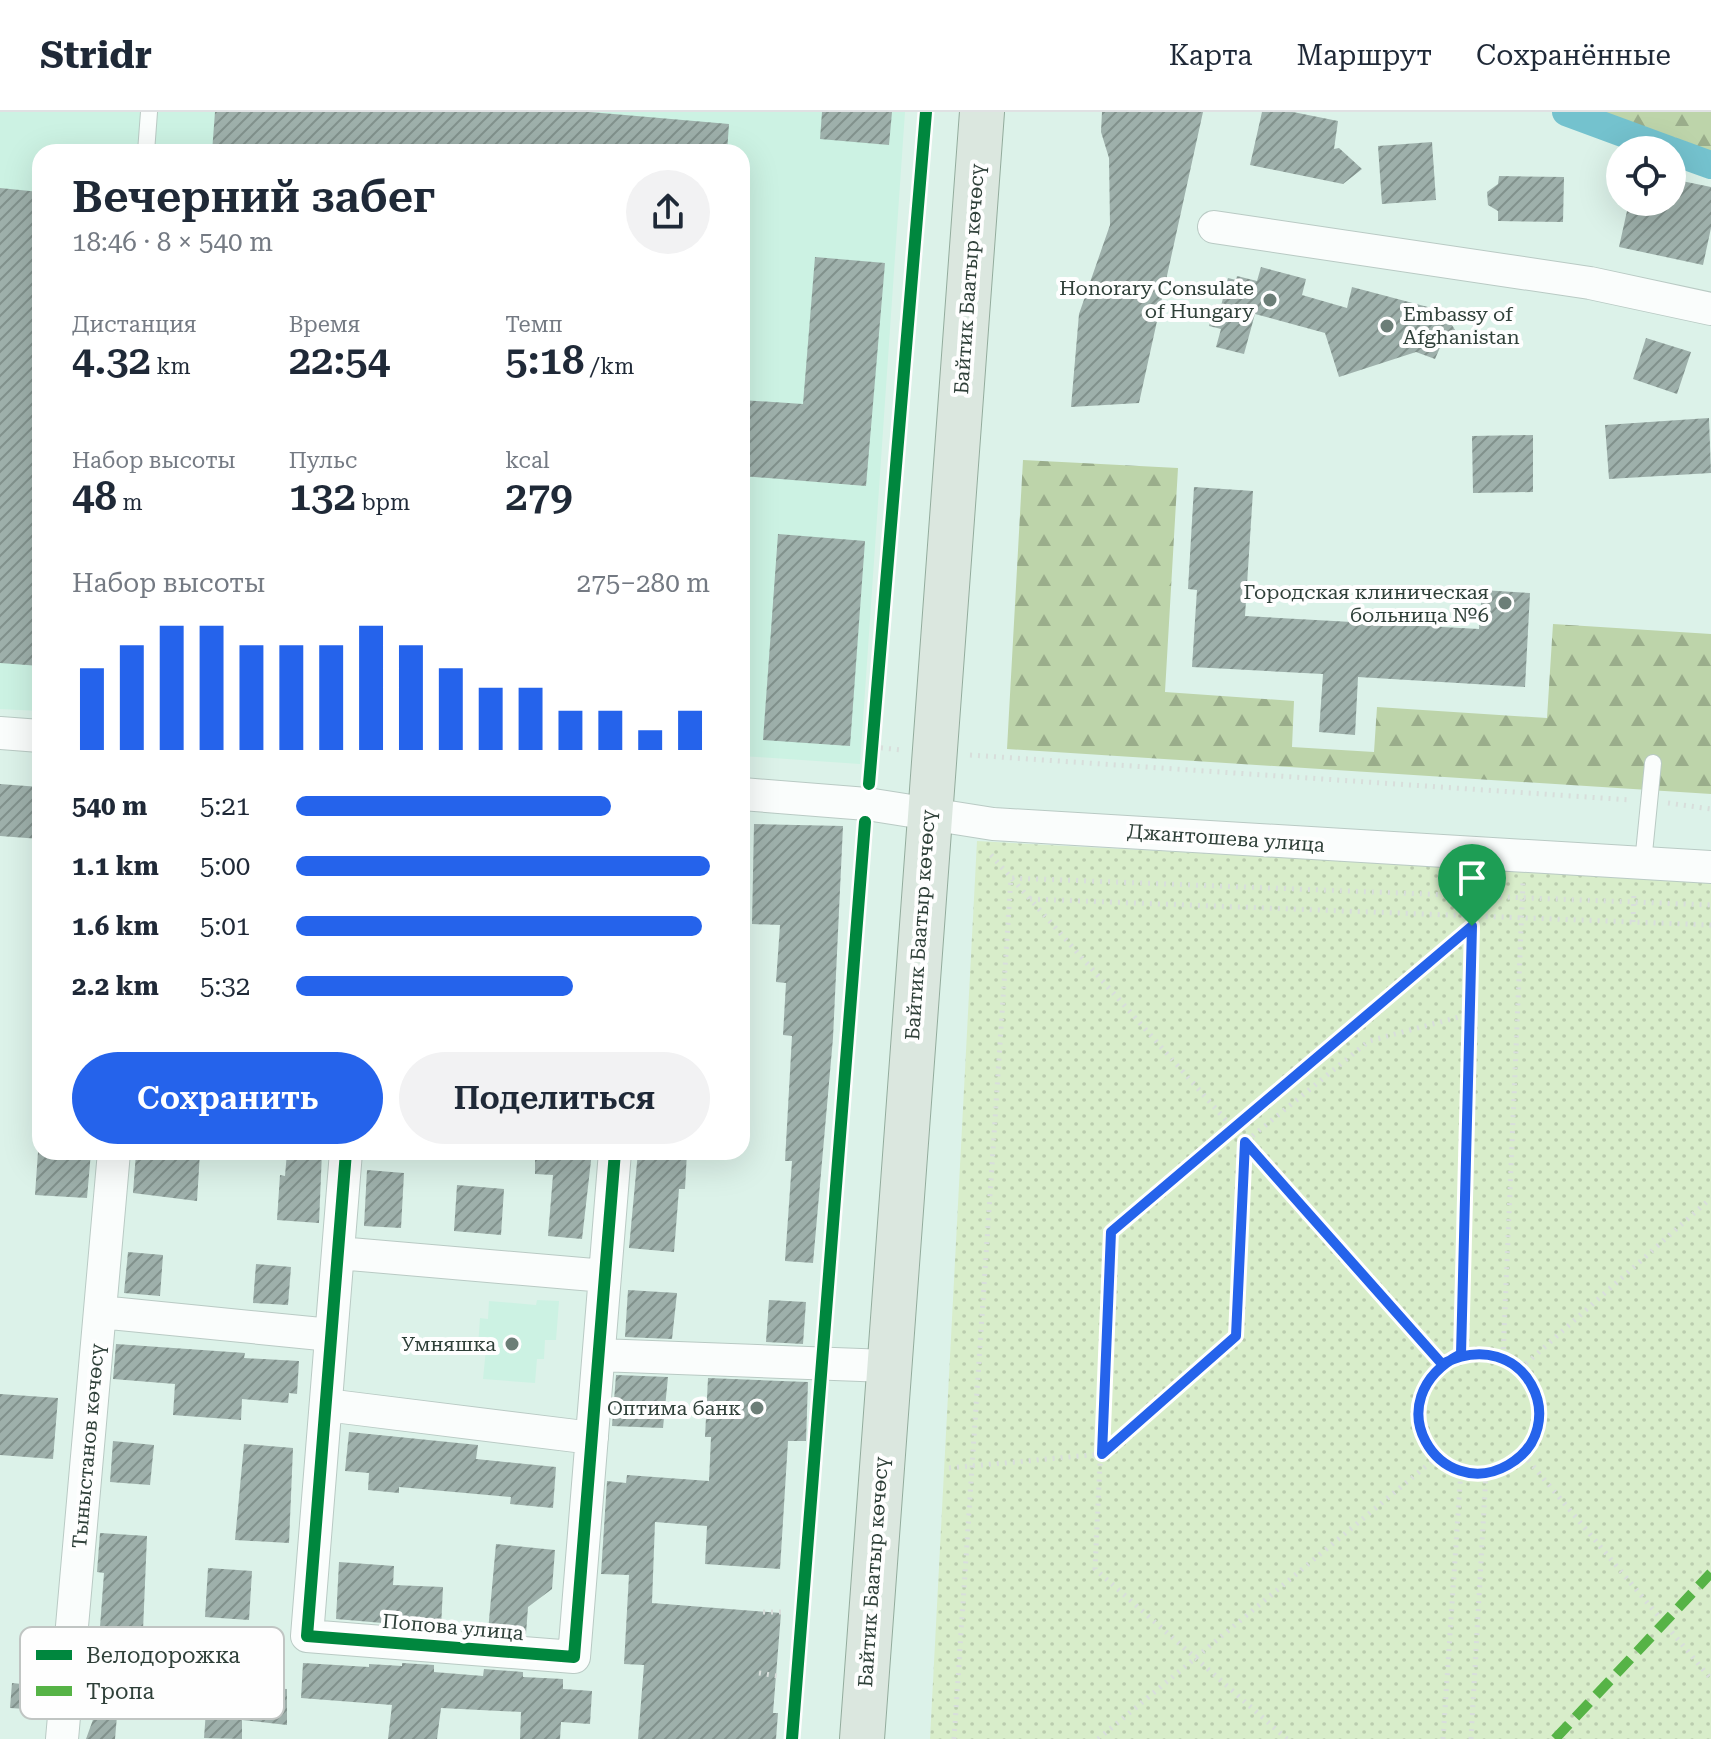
<!DOCTYPE html>
<html lang="ru">
<head>
<meta charset="utf-8">
<style>
	body { margin:0; font-family:"Roboto Serif",serif; background:#f2f2f3; color:#1f2937; height:100vh; display:flex; flex-direction:column; font-size:30px; white-space:nowrap }
	* { box-sizing:border-box; margin:0 }
	p { font-size:26px; color:#747a83 }
	.icon { flex:none; width:44px; height:44px; fill:none; stroke:currentColor; stroke-width:2; stroke-linecap:round; stroke-linejoin:round }
	.map { position:relative; flex:1; overflow:hidden }
	.sheet { position:absolute; left:32px; top:32px; width:718px; height:1016px; display:flex; flex-direction:column; background:#fff; border-radius:24px; box-shadow:0 8px 32px #0002 }
	.sheet>* { flex:none }
	.tools { position:absolute; left:1606px; top:24px; display:grid; gap:16px }
	.tools a { display:grid; place-items:center; width:80px; height:80px; border-radius:50%; background:#fff; box-shadow:0 8px 32px #0002; font-size:40px }
	.pin { position:absolute; display:grid; place-items:center; width:68px; height:68px; color:#fff; margin:-82px -34px; border-radius:50% 50% 50% 0; rotate:-45deg; box-shadow:0 0 8px #0007 }
	.pin .icon { rotate:45deg }
	.round { display:grid; place-items:center; flex:none; width:84px; height:84px; border-radius:42px; background:#f2f2f3 }
	.overview { display:flex; align-items:center; justify-content:space-between; height:136px; padding:0 40px }
	h1 { font-size:44px; font-weight:600; line-height:60px }
	.figures { display:grid; grid-template-columns:repeat(3,1fr); gap:12px; height:136px; padding:8px 40px }
	.figures div { display:grid; align-content:center }
	.figures b { font-size:40px; font-weight:600 }
	.figures small { font-size:22px; font-weight:400 }
	.figures p { font-size:22px }
	.chart { height:224px; padding:16px 40px }
	.chart p { display:flex; justify-content:space-between }
	.chart svg { width:100%; height:144px; margin-top:8px; stroke:#2563eb; stroke-width:6 }
	.primary-button { display:flex; gap:16px; margin-top:auto; padding:16px 40px }
	.primary-button a { flex:1; height:92px; border-radius:48px; background:#2563eb; color:#fff; font-size:32px; font-weight:600; line-height:92px; text-align:center }
	.primary-button a+a { background:#f2f2f3; color:#1f2937 }
	ul { padding:0 40px; list-style:none; font-size:26px }
	li { display:grid; grid-template-columns:128px 96px 1fr; align-items:center; height:60px }
	li i { height:20px; border-radius:10px; background:#2563eb }
	header { display:flex; align-items:center; gap:48px; box-sizing:border-box; height:112px; padding:0 40px; background:#fff; border-bottom:2px solid #e0e1e3 }
	header strong { font-size:38px }
	nav { display:flex; gap:44px; margin-inline-start:auto; font-size:28px }
	.map>svg:first-child { display:block }
</style>
</head>
<body>
<header>
<strong>Stridr</strong>
<nav><a>Карта</a><a>Маршрут</a><a>Сохранённые</a></nav>
</header>
<div class="map">
<svg width="1711" height="1627" viewBox="0 0 1711 1627">
	<defs>
		<pattern id="grass-dots" width="8" height="8" patternUnits="userSpaceOnUse" patternTransform="scale(2)"><rect width="8" height="8" fill="#d8edca"/><path d="M2 2h.1M6 6h.1" fill="none" stroke="#baccae" stroke-width="1.8" stroke-linecap="round"/></pattern>
		<pattern id="forest-firs" width="22" height="20" patternUnits="userSpaceOnUse" patternTransform="scale(2)"><rect width="22" height="20" fill="#bdd4aa"/><path d="M5 1l3.5 6h-7zM16 11l3.5 6h-7z" fill="#9aad8b"/></pattern>
		<pattern id="building-hatch" width="6" height="6" patternUnits="userSpaceOnUse" patternTransform="scale(2)"><rect width="6" height="6" fill="#9eb0ab"/><path d="M-1 1l2-2M0 6l6-6M5 7l2-2" fill="none" stroke="#81918c"/></pattern>
	</defs>
	<rect width="100%" height="100%" fill="#dcf2e9"/>
	<path fill="#ccf2e3" d="M0 0H905L860 652 742 644V40H40V599L0 597Z
		M537 1188 559 1189 556 1228H545L544 1247H537L535 1271 483 1267 486 1237 478 1235 480 1206 488 1207 489 1189 536 1193Z"/>
	<path fill="url(#grass-dots)" d="M977 729 1711 769V1627H930Z"/>
	<path fill="url(#forest-firs)" d="M1604 0H1711V44Z
		M1023 348 1178 356 1165 580 1294 589 1292 635 1374 640 1377 595 1547 606 1553 512 1711 522V682L1007 637Z"/>
	<g fill="none" stroke-linecap="round" stroke-linejoin="round">
		<path stroke="#74c2ce" stroke-width="28" d="M1566 0 1669 38
			M1672 39 1711 53"/>
	</g>
	<path fill="url(#building-hatch)" d="M215 0H590L729 12 727 40H212Z
		M822 0H892L889 33 820 27Z
		M1102 0H1203L1139 291 1071 295 1079 202 1110 113 1109 46 1101 20Z
		M1262 0H1293L1338 9 1334 37 1339 36 1362 57 1343 72 1250 53Z
		M1432 30 1436 88 1382 92 1378 34Z
		M1499 64 1564 65 1563 110 1498 109V99L1488 93 1487 80 1498 72Z
		M1672 67 1711 75V116L1703 153 1619 135 1629 90H1672Z
		M0 76 40 80V554L0 551Z
		M815 145 885 151 866 374 742 364V288L803 292Z
		M1261 155 1306 167 1302 183 1347 196 1352 175 1443 199 1457 221 1442 231 1435 247 1416 240 1339 265 1325 221 1255 202 1244 242 1216 235 1221 217 1209 214 1215 192 1221 194 1228 166 1236 168 1237 164 1257 169Z
		M1646 226 1691 240 1677 282 1633 267Z
		M1709 306 1711 361 1609 367 1605 313Z
		M1533 323V380L1473 381 1472 324Z
		M1194 375 1253 379 1245 504 1479 517 1482 478 1530 481 1525 575 1358 565 1355 623 1319 620 1323 562 1192 555 1197 478 1188 477Z
		M778 422 865 429 850 634 763 628Z
		M0 672 40 675V727L0 724Z
		M754 712 843 714 833 926 813 1151 785 1149 792 1049H785L792 924 783 923 786 871 776 870 780 813 752 812Z
		M38 1040H91L87 1086 35 1083Z
		M166 1040H200L197 1089 133 1081 136 1041Z
		M287 1040H322L319 1111 277 1108 280 1063 285 1064Z
		M535 1040H592L582 1127 548 1124 553 1063 535 1062Z
		M638 1040H687L685 1077H679L674 1140 629 1136Z
		M367 1058 404 1061 401 1116 364 1114Z
		M457 1073 504 1077 501 1123 454 1119Z
		M128 1140 163 1143 160 1184 124 1181Z
		M256 1152 291 1155 288 1193 253 1191Z
		M628 1178 677 1181 672 1227 625 1225Z
		M769 1188 806 1190 803 1232 766 1230Z
		M116 1232 245 1241 244 1246 299 1249 297 1282 289 1281 288 1291 242 1287 241 1308 173 1303 175 1272 113 1267Z
		M616 1263 668 1265 663 1316 612 1314Z
		M708 1266 808 1270 806 1329H788L780 1457 705 1452 707 1414 655 1410 652 1491 781 1501 773 1601H778L776 1627H638L644 1553 624 1552 629 1463 601 1462 607 1369 626 1371 627 1363 709 1369 711 1325H705Z
		M0 1282 58 1286 53 1347 0 1343Z
		M349 1320 478 1333 476 1347 556 1355 553 1396 510 1392 511 1385 399 1375V1381L368 1378 369 1361 345 1359Z
		M113 1329 154 1333 150 1373 110 1370Z
		M244 1332 293 1336 289 1431 235 1428Z
		M100 1421 147 1424 143 1518 131 1517 126 1593 118 1592 115 1627H86L99 1591 105 1515H100L104 1461 97 1460Z
		M496 1432 555 1438 552 1477 528 1495 526 1522 488 1519Z
		M339 1450 394 1454 393 1473 443 1475 441 1516 336 1507Z
		M208 1456 252 1459 249 1508 205 1505Z
		M199 1546 247 1549 246 1575 287 1577V1613L242 1608V1627L204 1626 207 1585H196Z
		M303 1551 369 1555V1552L402 1554V1551L434 1553V1560L483 1564 484 1557 523 1560V1565L563 1567V1577L592 1579 590 1612 561 1610 560 1627H520L521 1600 441 1596 437 1627H388L392 1593 301 1586Z
		M12 1571 43 1574 41 1598 10 1596Z"/>
	<g fill="none" stroke-linecap="round" stroke-linejoin="round">
		<defs>
			<path id="lane" d="M146 40 149 0
				M1643 751 1653 651"/>
			<path id="street" d="M1214 115 1590 171 1711 197
				M0 621 40 624
				M742 682 867 692 993 712 1711 755
				M346 1040 307 1524 574 1545 615 1040
				M338 1141 605 1164
				M100 1200 331 1223
				M599 1243 887 1254
				M326 1293 592 1326
				M62 1627 114 1040"/>
			<path id="primary" d="M862 1627 982 0"/>
		</defs>
		<use href="#lane" stroke="#b9cac4" stroke-width="18"/>
		<use href="#street" stroke="#b9cac4" stroke-width="34"/>
		<use href="#primary" stroke="#93ac9d" stroke-width="46"/>
		<path stroke="#d8dedb" stroke-width="5" stroke-dasharray="2 6" stroke-linecap="butt" d="M873 635 902 638
			M970 643 1631 688
			M1668 691 1711 697
			M991 743 1442 1252
			M1030 787 1711 813
			M1633 810 1634 779
			M1418 1301a60 60 0 1 1 120 0a60 60 0 1 1-120 0Z
			M1461 1242 1473 767
			M1503 1245 1523 771
			M1520 1257 1711 1086
			M1523 1342 1711 1567
			M949 1356 1102 1342 1236 1224 1245 1030 1369 929 1470 902
			M763 1500H781
			M759 1561 777 1564
			M954 1627 1011 766 1711 793
			M1098 1627 1437 1345
			M1287 1627 1095 1457 1111 1120 1472 814
			M1443 1627 1461 1358
			M1471 1627 1486 1361"/>
		<use href="#lane" stroke="#fafdfc" stroke-width="16"/>
		<use href="#street" stroke="#fafdfc" stroke-width="32"/>
		<use href="#primary" stroke="#dbe7df" stroke-width="44"/>
		<path stroke="#56b346" stroke-width="10" stroke-dasharray="20 10" stroke-linecap="butt" d="M1555 1627 1711 1461"/>
		<defs>
			<path id="cycleway" d="M869 672 926 0
				M346 1040 307 1524 574 1545 615 1040
				M792 1627 865 710"/>
		</defs>
		<use href="#cycleway" stroke="#fefefe" stroke-width="17"/>
		<use href="#cycleway" stroke="#00873e" stroke-width="12"/>
	</g>
	<g fill="none" stroke-linecap="round" stroke-linejoin="round">
		<defs>
			<path id="route" d="M1472 814 1111 1120 1102 1342 1236 1224 1245 1030 1442 1252C1525 1210 1575 1315 1508 1353 1440 1392 1372 1288 1461 1242L1472 814"/>
		</defs>
		<use href="#route" stroke="#fff" stroke-width="16"/>
		<use href="#route" stroke="#2563eb" stroke-width="10"/>
	</g>
	<g fill="#6c7e77" stroke="#fefefe" stroke-width="3">
		<circle cx="1270" cy="188" r="8"/>
		<circle cx="1387" cy="214" r="8"/>
		<circle cx="1505" cy="491" r="8"/>
		<circle cx="512" cy="1232" r="8"/>
		<circle cx="757" cy="1296" r="8"/>
	</g>
	<g text-anchor="middle" stroke-width="8" stroke-linejoin="round" paint-order="stroke">
		<g font-size="20" fill="#2f4039" stroke="#fefefe">
			<text transform="translate(969 167) rotate(-86)" y="7">Байтик Баатыр көчөсү</text>
			<text transform="translate(1226 726) rotate(4)" y="7">Джантошева улица</text>
			<text transform="translate(920 813) rotate(-86)" y="7">Байтик Баатыр көчөсү</text>
			<text transform="translate(88 1334) rotate(-85)" y="7">Тыныстанов көчөсү</text>
			<text transform="translate(873 1460) rotate(-86)" y="7">Байтик Баатыр көчөсү</text>
			<text transform="translate(453 1515) rotate(5)" y="7">Попова улица</text>
		</g>
		<g font-size="20" fill="#2f4039" stroke="#fefefe" text-anchor="end">
			<text x="1254" y="183">Honorary Consulate<tspan x="1254" dy="23">of Hungary</tspan></text>
			<text x="1403" y="209" text-anchor="start">Embassy of<tspan x="1403" dy="23">Afghanistan</tspan></text>
			<text x="1489" y="487">Городская клиническая<tspan x="1489" dy="23">больница №6</tspan></text>
			<text x="496" y="1239">Умняшка</text>
			<text x="741" y="1303">Оптима банк</text>
		</g>
	</g>
	<rect x="20" y="1515" width="264" height="92" rx="12" fill="#fefefe" stroke="#c0c5c3" stroke-width="2"/>
	<rect x="36" y="1538" width="36" height="10" fill="#00873e"/>
	<rect x="36" y="1574" width="36" height="10" fill="#56b346"/>
	<g font-size="22" fill="#2f4039">
		<text x="86" y="1551">Велодорожка</text>
		<text x="86" y="1587">Тропа</text>
	</g>
</svg>
<div class="tools">
<a><svg class="icon" aria-label="locate" viewBox="0 0 24 24"><circle cx="12" cy="12" r="6"/><path d="M12 2v4M12 18v4M2 12h4M18 12h4"/></svg></a>
</div>
<div class="pin" style="left:1472px;top:814px;background:#1e9e55"><svg class="icon" aria-label="arrive" viewBox="0 0 24 24"><path d="M6 21V4h12l-3 4 3 4H6"/></svg></div>
<section class="sheet">
<div class="overview"><div><h1>Вечерний забег</h1><p>18:46 · 8 × 540 m</p></div><a class="round"><svg class="icon" aria-label="share" viewBox="0 0 24 24"><path d="M12 15V3M7 8l5-5 5 5M5 13v7h14v-7"/></svg></a></div>
<div class="figures">
<div><p>Дистанция</p><b>4.32<small> km</small></b></div>
<div><p>Время</p><b>22:54</b></div>
<div><p>Темп</p><b>5:18<small> /km</small></b></div>
</div>
<div class="figures">
<div><p>Набор высоты</p><b>48<small> m</small></b></div>
<div><p>Пульс</p><b>132<small> bpm</small></b></div>
<div><p>kcal</p><b>279</b></div>
</div>
<div class="chart"><p><span>Набор высоты</span>275–280 m</p>
<svg viewBox="0 0 160 44" preserveAspectRatio="none"><path d="M5 44V19M15 44V12M25 44V6M35 44V6M45 44V12M55 44V12M65 44V12M75 44V6M85 44V12M95 44V19M105 44V25M115 44V25M125 44V32M135 44V32M145 44V38M155 44V32"/></svg>
</div>
<ul>
<li><b>540 m</b>5:21<i style="width:76%"></i></li>
<li><b>1.1 km</b>5:00<i style="width:100%"></i></li>
<li><b>1.6 km</b>5:01<i style="width:98%"></i></li>
<li><b>2.2 km</b>5:32<i style="width:67%"></i></li>
</ul>
<div class="primary-button"><a>Сохранить</a><a>Поделиться</a></div>
</section>
</div>
</body>
</html>
